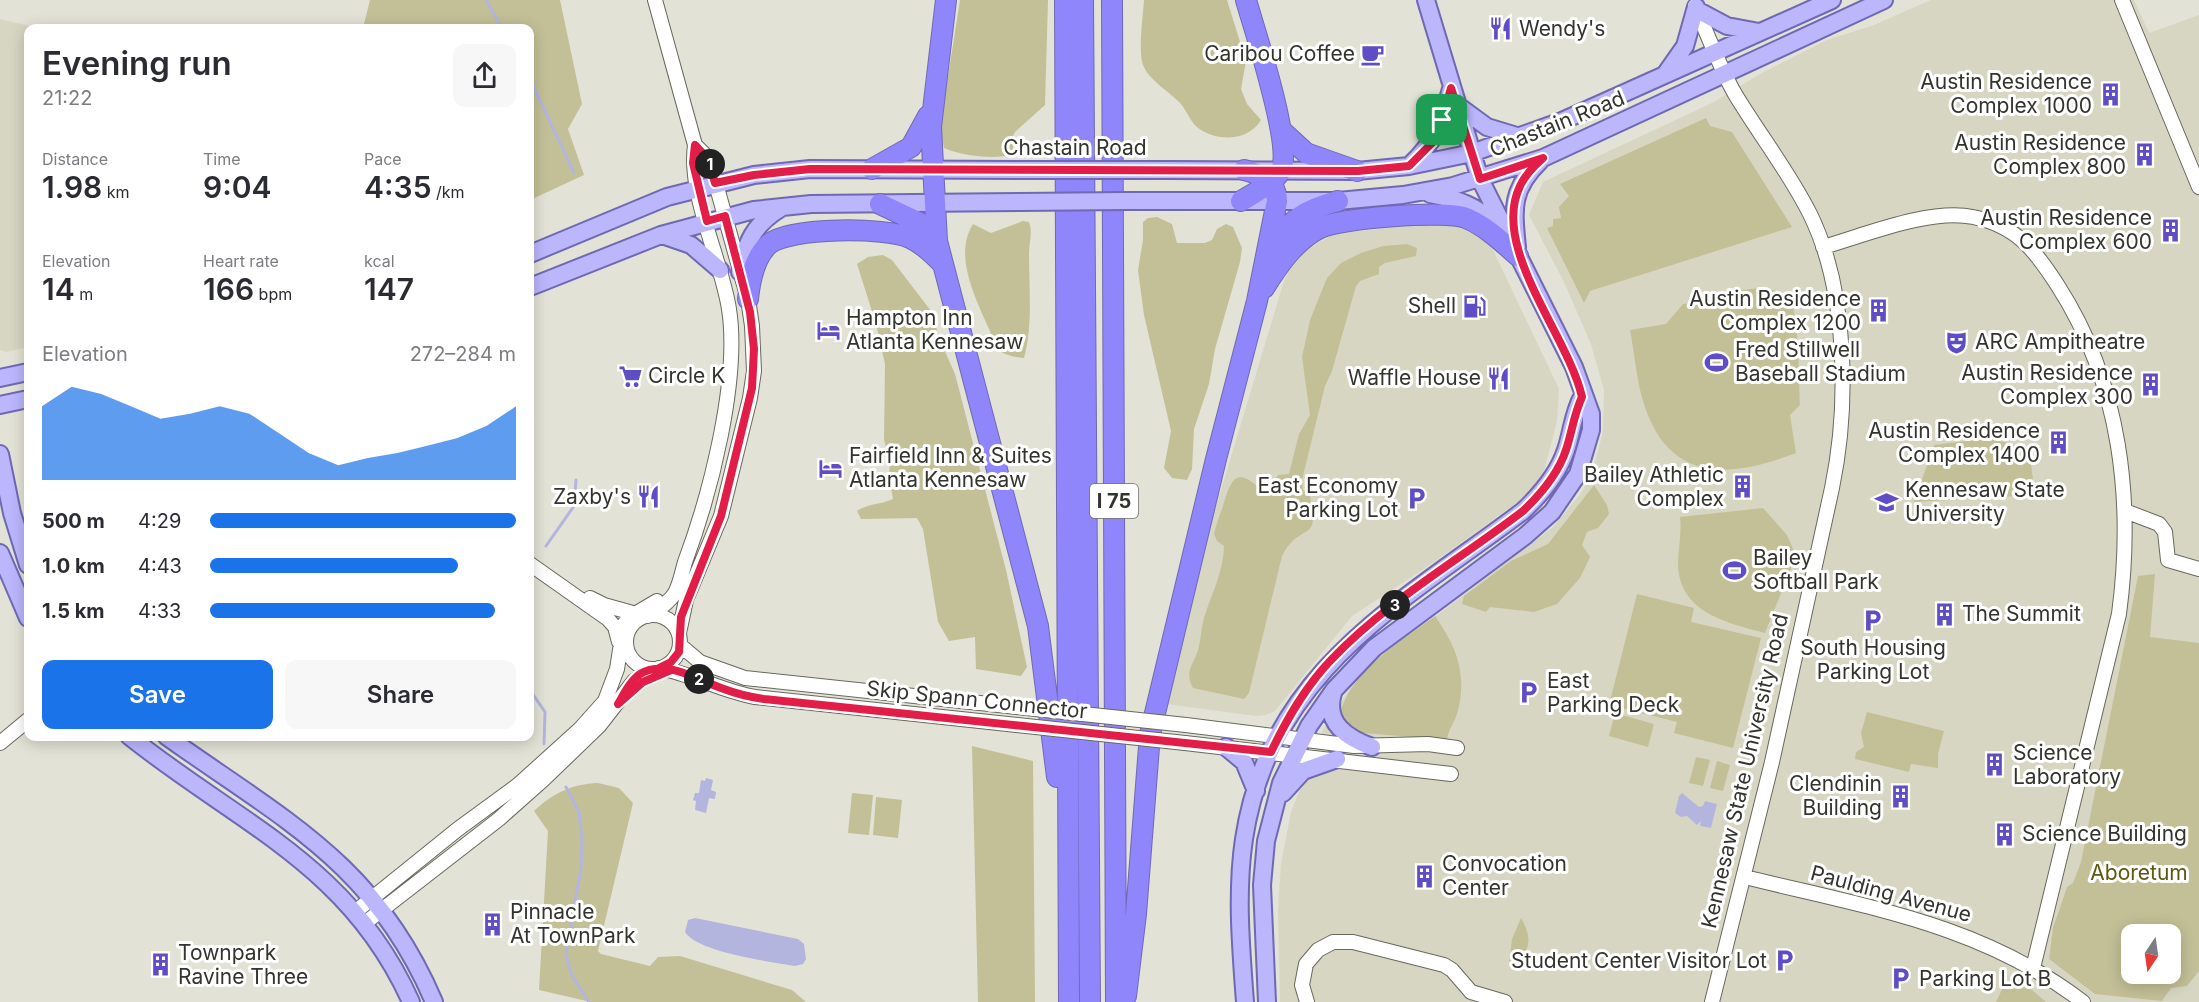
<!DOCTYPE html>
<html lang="en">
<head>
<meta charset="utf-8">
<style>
	body { margin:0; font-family:Inter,sans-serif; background:#f7f7f7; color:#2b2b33; height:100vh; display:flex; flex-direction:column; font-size:22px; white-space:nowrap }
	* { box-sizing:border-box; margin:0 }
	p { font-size:20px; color:#7c7c81 }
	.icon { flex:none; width:33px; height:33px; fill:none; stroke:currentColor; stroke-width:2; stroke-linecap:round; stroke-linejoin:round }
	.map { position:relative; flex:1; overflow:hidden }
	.sheet { position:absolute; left:24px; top:24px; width:510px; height:717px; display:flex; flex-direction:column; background:#fff; border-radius:12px; box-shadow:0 3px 15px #0003 }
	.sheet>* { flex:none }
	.needle { width:39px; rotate:193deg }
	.buttons { position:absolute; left:2121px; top:924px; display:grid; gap:12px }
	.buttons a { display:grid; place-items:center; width:60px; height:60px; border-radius:12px; background:#fff; box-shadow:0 3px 15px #0003; font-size:30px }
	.pin { position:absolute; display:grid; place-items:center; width:51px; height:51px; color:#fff; margin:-26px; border-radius:12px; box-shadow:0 3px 9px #0006 }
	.km { position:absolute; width:30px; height:30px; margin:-15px; border-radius:50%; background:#222; color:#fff; font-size:16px; line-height:30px; text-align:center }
	.round { display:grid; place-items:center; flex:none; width:63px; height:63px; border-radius:12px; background:#f7f7f7 }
	.summary { display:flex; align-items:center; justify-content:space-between; height:102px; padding:0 18px }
	h1 { font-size:33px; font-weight:600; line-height:45px }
	.metrics { display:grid; grid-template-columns:repeat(3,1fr); gap:9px; height:102px; padding:6px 18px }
	.metrics div { display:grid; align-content:center }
	.metrics b { font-size:30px; font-weight:600 }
	.metrics small { font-size:16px; font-weight:400 }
	.metrics p { font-size:16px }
	.chart { height:168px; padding:12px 18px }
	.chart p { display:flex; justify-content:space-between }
	.chart svg { width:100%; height:108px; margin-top:6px; fill:#1a73e8; opacity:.7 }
	.action { display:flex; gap:12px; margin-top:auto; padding:12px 18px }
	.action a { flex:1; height:69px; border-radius:12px; background:#1a73e8; color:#fff; font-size:24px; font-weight:600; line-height:69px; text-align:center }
	.action a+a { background:#f7f7f7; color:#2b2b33 }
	ul { padding:0 18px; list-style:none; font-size:20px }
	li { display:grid; grid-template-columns:96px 72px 1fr; align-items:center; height:45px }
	li i { height:15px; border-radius:8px; background:#1a73e8 }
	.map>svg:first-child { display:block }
</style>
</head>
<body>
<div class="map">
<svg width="2199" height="1002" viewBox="0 0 2199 1002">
	<rect width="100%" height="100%" fill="#e2e2d6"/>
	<path fill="#d7d6c3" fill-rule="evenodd" d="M1931 0H2134L2149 33 2199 15V1002H1280L1278 910 1281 864 1291 812 1324 728 1351 687 1373 664 1553 527 1582 492 1594 467 1603 431 1604 390 1591 344 1563 280 1529 215 1543 182 1712 103 1760 74 1827 40 1874 25ZM2132 934H2170V974H2132Z
		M0 19 38 28H28V347L6 352 0 350Z
		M1450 221 1473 227 1493 250 1559 389 1557 421 1543 475 1525 497 1434 562 1352 616 1275 711 1265 715 1256 716 1166 704 1193 583 1284 281 1298 255 1333 234Z"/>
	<path fill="#c3c097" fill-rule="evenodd" d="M370 0H560L582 104 568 129 584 175 530 200V28H363Z
		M960 0H1048L1045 105 1015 132 1012 138 1016 147 1015 154C995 160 963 156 944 148L940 128Z
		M1144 0H1227L1246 61 1241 89 1247 104 1261 120C1248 142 1215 142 1197 127 1189 120 1186 108 1178 101 1167 90 1149 80 1143 65 1138 51 1143 16 1144 0Z
		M1706 118 1710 126 1732 132 1792 227 1590 291 1584 303 1547 228 1553 226V219L1561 218 1559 207 1569 196 1560 184Z
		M1157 217 1172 224 1177 243H1205L1212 240 1217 229 1226 224 1233 227 1242 248 1240 262 1215 349 1209 384 1194 429 1192 469 1187 480 1172 478 1164 468 1171 431 1144 315 1138 270 1143 240V222L1148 218Z
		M1023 221 1029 222C1033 233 1029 242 1029 254 1029 289 1033 325 1024 358 1013 357 1002 355 995 346 991 342 992 335 989 329 976 299 953 256 973 224L991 233Z
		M1407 244 1417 248 1416 256 1385 263 1379 267V274L1360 281 1356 286 1332 371 1325 386 1302 480 1303 490 1309 492C1322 547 1301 519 1282 556L1249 693 1244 699 1193 688C1184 671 1193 666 1198 650 1201 640 1201 628 1204 618 1211 595 1224 570 1224 546L1217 541 1214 534C1216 524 1220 515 1223 506 1230 483 1235 465 1259 488L1270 486 1278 475 1289 474 1299 434 1310 415 1302 357 1310 320 1327 278 1341 263 1361 253 1383 246Z
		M883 255 892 260 931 311 940 340 955 374 1006 570 1027 667 1021 676 976 669 975 637 949 641 938 622 923 529 917 518 861 519 857 511C869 503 880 505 893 499L889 477 890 461 884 440 885 364 876 324 857 264 868 257Z
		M1758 288C1770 289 1784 290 1791 302 1799 316 1799 385 1800 405L1790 415 1796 453C1723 481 1664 481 1641 394 1636 373 1634 351 1630 330L1666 324 1683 304 1728 297V292Z
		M1989 438 2029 449 2035 495 1914 502 1934 445Z
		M1594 485 1607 505 1609 514 1598 528 1587 532 1582 545 1590 557 1580 578 1557 604 1534 612 1490 607 1486 612 1462 604 1464 596 1511 561 1548 544Z
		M1763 508 1787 535 1796 556 1765 633C1728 623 1679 613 1678 564 1678 548 1682 533 1680 517Z
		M2155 574 2150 637 2199 643V971L2187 986 2171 988 2162 1001 2095 994 2049 959 2053 928 2067 887 2073 883 2081 862 2138 576ZM2170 934V974H2132V934Z
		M1637 594 1694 608 1691 622 1761 638 1733 748 1674 733 1677 722 1609 705Z
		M1435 616C1457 647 1468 676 1457 714 1454 723 1448 730 1447 740L1352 732 1341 710C1354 669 1401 641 1435 616Z
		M1867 712 1944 731 1938 754V768L1911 764 1909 772 1855 759 1856 752 1864 747 1861 733Z
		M1615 713 1654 724 1648 747 1609 736Z
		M972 746 1033 761 1035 1002H978Z
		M1696 757 1710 760 1703 786 1689 783Z
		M1717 761 1730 765 1723 791 1710 788Z
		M598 783 619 788 633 803 598 951 601 954 650 966 658 957 680 956 792 990 806 1002H591L539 990 548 831 534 811C553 793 572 784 598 783Z
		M852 793 873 795 869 835 848 833Z
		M876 797 902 800 898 838 873 835Z
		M1521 918C1532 936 1533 955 1509 962L1512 939Z
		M2014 984 2031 989 2046 1002H1996L2003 987Z"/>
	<path fill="#b4b5de" d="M706 778 713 780 711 790 716 792 715 799 709 798 706 813 695 810 696 801 693 800 695 793H699L701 780 705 781Z
		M1682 793 1699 807 1703 806 1705 801 1717 804 1711 828 1700 826 1701 821 1697 825 1687 816 1681 817 1675 813 1679 796Z
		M695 918 798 939 804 944 806 959 803 964 795 966C771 962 697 952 685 932L688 920Z"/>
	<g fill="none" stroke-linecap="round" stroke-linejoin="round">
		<path stroke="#b4b5de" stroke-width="3" d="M486 0 502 28
			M530 79 574 173
			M546 546 574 506 576 480
			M530 641 532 647 530 656
			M530 690 545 712 544 744
			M566 787 579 812 582 841 581 868 566 954 571 974 589 1002"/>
		<defs>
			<path id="minor" d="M2122 0 2199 187
				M1695 6C1708 35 1719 66 1735 94 1759 134 1789 172 1810 214 1848 291 1849 406 1832 488L1772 762 1712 1002
				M1823 247C1865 235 1930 208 1973 217 2017 226 2035 250 2058 286 2121 384 2134 501 2119 614L2033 968
				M2125 511 2159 524 2165 532 2168 560 2199 569
				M530 564 608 619 615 627 619 642
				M590 598 604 605 640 615
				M626 642a27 27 0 1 1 54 0a27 27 0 1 1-54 0Z
				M648 616C658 609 669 603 675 593 680 584 682 572 685 562 710 495 740 380 729 309 721 258 688 195 695 145L655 0
				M679 633 686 600 721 516 750 398 754 371 752 326 748 299 709 159 695 145
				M680 645 700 662 745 678 989 704
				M659 668C693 674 721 691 755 697L989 722
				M1186 725 1354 746 1428 744 1457 748
				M0 743 28 720
				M1185 743 1451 774
				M1745 877C1866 907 1981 924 2083 1002
				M355 912 458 829 518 785 580 729 605 701 617 669 624 624 630 617 657 601
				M365 923 499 819 544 779 599 726 634 681 653 669
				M1307 1002 1302 985 1306 964 1318 950 1333 942H1353L1444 965 1452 970 1471 992 1505 1002"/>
			<path id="major" d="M1697 10 1727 26 1759 32
				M1666 73 1685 46 1696 7
				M1457 105 1487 127 1520 137
				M1409 166C1436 141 1441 124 1451 89
				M1168 170 1357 171 1409 166 1472 153 1562 121 1832 0
				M1430 194C1458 199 1477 206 1497 225
				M1126 201H1338L1403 195 1453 186 1543 158 1884 0
				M662 235 691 245 720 270
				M1517 247C1513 208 1511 189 1540 161
				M530 254 667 197 754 175 810 169 1019 170
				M740 272C746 242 754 224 781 208
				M530 287 661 235 754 210 811 204 1019 202
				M0 378 28 372
				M0 405 28 399
				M0 454 12 513 28 565
				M0 553 28 618
				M1333 693C1324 723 1347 738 1372 747
				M129 736C239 824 350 865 411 1002
				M166 736C282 819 375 863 434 1002
				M1226 747 1244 762 1256 791
				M1283 793 1303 771 1337 759
				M1245 1002C1241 948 1236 893 1244 839 1270 670 1400 604 1523 511 1541 494 1558 474 1566 450 1572 432 1573 414 1582 397
				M1267 1002 1262 885 1266 841 1281 783 1309 726 1334 690 1374 648 1525 536 1552 512 1578 474 1591 430V414L1574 367 1480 179 1426 0"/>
			<path id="highway" d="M946 0 931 127 937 241 1038 626 1057 777
				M1065 0 1069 1002
				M1083 0 1090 1002
				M1112 0 1116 1002
				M1281 130 1306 153 1357 171
				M872 169 911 147 928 116
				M1241 201C1254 193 1274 184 1281 170 1293 145 1255 32 1246 0
				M880 204 920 223 937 241
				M1271 248C1288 220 1307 209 1338 201
				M1264 288C1278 266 1295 240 1320 228 1341 218 1445 210 1466 218 1487 227 1502 242 1518 256
				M748 299C750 280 754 257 769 244 790 227 886 227 910 238 923 244 933 254 943 264
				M1126 996 1136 914 1150 734 1216 459 1257 301 1277 201C1276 182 1261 174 1244 170"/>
		</defs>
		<use href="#minor" stroke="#69685e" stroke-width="16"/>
		<use href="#major" stroke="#6f69b4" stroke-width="20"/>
		<use href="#highway" stroke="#6f69b4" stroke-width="22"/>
		<use href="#minor" stroke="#fff" stroke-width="14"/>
		<use href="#major" stroke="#bcb6fd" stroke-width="16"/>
		<use href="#highway" stroke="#8f86fb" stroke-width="20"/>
		<defs>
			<path id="minor-bridge" d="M989 704 1186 725
				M989 722 1185 743"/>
			<path id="major-bridge" d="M1019 170H1168
				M1019 202 1126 201"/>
		</defs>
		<use href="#minor-bridge" stroke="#69685e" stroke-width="16" stroke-linecap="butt"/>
		<use href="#major-bridge" stroke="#6f69b4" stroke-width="20" stroke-linecap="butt"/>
		<use href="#minor-bridge" stroke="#fff" stroke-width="14"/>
		<use href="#major-bridge" stroke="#bcb6fd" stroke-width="16"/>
	</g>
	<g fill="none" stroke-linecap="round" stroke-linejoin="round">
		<defs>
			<path id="route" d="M1442 120 1432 143 1409 166 1358 171 810 169 754 175 715 183 708 159 695 145 693 163 707 221 725 216 750 312 754 349 752 388 721 516 681 617 679 652 671 662 659 668 671 670 643 682 618 704C624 694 630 681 640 674 666 658 699 681 724 689 737 694 750 697 764 699L1271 752C1287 719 1305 687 1331 660 1387 601 1459 560 1523 511 1541 494 1558 474 1566 450 1572 432 1574 414 1582 397 1568 335 1490 248 1520 186 1525 175 1534 166 1543 158L1480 179 1451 88 1442 120"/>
		</defs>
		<use href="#route" stroke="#fff" stroke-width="12"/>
		<use href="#route" stroke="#e11d48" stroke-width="8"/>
	</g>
	<defs>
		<symbol id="restaurant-bare" viewBox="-9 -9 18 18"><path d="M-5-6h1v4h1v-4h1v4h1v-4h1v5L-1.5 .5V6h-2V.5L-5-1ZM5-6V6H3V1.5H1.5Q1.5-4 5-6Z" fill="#5e4dc5" stroke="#fff" stroke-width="2.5" paint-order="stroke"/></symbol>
		<symbol id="cafe-bare" viewBox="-9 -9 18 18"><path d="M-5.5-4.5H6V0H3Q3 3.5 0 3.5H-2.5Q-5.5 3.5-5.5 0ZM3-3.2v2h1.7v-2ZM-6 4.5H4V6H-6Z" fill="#5e4dc5" stroke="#fff" stroke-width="2.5" paint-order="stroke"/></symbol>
		<symbol id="building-bare" viewBox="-9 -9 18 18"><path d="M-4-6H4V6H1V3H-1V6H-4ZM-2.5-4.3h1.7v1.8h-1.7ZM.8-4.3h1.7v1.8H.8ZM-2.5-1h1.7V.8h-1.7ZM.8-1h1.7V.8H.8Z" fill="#5e4dc5" stroke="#fff" stroke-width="2.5" paint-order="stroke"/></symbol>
		<symbol id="fuel-bare" viewBox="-9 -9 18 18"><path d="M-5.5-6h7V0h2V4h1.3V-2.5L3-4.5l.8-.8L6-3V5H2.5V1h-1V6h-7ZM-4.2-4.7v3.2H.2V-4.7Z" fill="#5e4dc5" stroke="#fff" stroke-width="2.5" paint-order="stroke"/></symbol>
		<symbol id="hotel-bare" viewBox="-9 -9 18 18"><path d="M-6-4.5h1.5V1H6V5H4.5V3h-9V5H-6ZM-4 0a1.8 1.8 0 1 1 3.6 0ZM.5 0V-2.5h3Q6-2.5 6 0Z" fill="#5e4dc5" stroke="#fff" stroke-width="2.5" paint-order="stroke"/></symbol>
		<symbol id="theatre-bare" viewBox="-9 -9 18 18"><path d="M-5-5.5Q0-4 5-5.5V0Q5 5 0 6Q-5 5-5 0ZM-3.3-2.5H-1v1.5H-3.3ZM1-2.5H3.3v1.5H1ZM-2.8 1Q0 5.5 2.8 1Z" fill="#5e4dc5" stroke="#fff" stroke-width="2.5" paint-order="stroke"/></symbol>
		<symbol id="stadium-bare" viewBox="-9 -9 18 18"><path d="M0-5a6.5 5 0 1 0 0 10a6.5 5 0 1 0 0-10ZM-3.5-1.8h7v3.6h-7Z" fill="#5e4dc5" stroke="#fff" stroke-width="2.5" paint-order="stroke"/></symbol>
		<symbol id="supermarket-bare" viewBox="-9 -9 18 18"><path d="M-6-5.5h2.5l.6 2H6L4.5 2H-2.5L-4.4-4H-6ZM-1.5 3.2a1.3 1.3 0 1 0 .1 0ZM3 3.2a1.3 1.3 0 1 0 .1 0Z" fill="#5e4dc5" stroke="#fff" stroke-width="2.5" paint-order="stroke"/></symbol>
		<symbol id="parking-bare" viewBox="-9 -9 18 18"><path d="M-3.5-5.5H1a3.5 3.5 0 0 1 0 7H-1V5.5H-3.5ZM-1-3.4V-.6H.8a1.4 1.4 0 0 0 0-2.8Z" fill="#5e4dc5" stroke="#fff" stroke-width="2.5" paint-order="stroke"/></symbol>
		<symbol id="university-bare" viewBox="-9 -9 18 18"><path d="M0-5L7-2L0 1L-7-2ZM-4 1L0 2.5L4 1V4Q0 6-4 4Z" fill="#5e4dc5" stroke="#fff" stroke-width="2.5" paint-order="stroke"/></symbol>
	</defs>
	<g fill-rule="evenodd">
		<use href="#restaurant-bare" x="1484" y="12" width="33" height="33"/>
		<use href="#cafe-bare" x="1356" y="38" width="33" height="33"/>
		<use href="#building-bare" x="2094" y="78" width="33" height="33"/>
		<use href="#building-bare" x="2128" y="138" width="33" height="33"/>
		<use href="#building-bare" x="2154" y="214" width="33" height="33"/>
		<use href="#fuel-bare" x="1458" y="290" width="33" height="33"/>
		<use href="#building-bare" x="1862" y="294" width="33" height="33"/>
		<use href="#hotel-bare" x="812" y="314" width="33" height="33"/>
		<use href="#theatre-bare" x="1940" y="326" width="33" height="33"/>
		<use href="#stadium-bare" x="1700" y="346" width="33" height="33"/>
		<use href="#supermarket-bare" x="614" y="360" width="33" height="33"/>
		<use href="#restaurant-bare" x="1482" y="362" width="33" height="33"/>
		<use href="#building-bare" x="2134" y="368" width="33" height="33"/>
		<use href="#building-bare" x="2042" y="426" width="33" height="33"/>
		<use href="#hotel-bare" x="814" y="452" width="33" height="33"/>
		<use href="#building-bare" x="1726" y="470" width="33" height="33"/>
		<use href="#restaurant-bare" x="632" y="480" width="33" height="33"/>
		<use href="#parking-bare" x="1400" y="482" width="33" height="33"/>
		<use href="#university-bare" x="1870" y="486" width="33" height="33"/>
		<use href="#stadium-bare" x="1718" y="554" width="33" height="33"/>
		<use href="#building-bare" x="1928" y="598" width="33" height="33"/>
		<use href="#parking-bare" x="1856" y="604" width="33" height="33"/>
		<use href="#parking-bare" x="1512" y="676" width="33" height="33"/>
		<use href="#building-bare" x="1978" y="748" width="33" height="33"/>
		<use href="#building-bare" x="1884" y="780" width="33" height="33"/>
		<use href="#building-bare" x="1988" y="818" width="33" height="33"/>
		<use href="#building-bare" x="1408" y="860" width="33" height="33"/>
		<use href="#building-bare" x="476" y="908" width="33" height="33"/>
		<use href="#parking-bare" x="1768" y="944" width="33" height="33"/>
		<use href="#building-bare" x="144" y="948" width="33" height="33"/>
		<use href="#parking-bare" x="1884" y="962" width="33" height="33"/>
	</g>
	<g text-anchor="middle" stroke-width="6" stroke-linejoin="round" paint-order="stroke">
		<rect fill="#fff" stroke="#71716d" stroke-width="1.5" x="1090" y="484" width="48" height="34" rx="4.5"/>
		<g font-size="20" font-weight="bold" fill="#34342f">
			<text x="1114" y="508">I 75</text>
		</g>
		<g font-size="21" fill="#34342f" stroke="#fff" text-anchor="start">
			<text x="1519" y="36">Wendy's</text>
			<text x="1355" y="61" text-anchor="end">Caribou Coffee</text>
			<text x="2092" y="89" text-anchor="end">Austin Residence<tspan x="2092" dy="24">Complex 1000</tspan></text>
			<text x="2126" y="150" text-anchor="end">Austin Residence<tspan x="2126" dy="24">Complex 800</tspan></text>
			<text x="2152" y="225" text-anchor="end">Austin Residence<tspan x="2152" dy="24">Complex 600</tspan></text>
			<text x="1861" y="306" text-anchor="end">Austin Residence<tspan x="1861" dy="24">Complex 1200</tspan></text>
			<text x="1456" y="313" text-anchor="end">Shell</text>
			<text x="846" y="325">Hampton Inn<tspan x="846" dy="24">Atlanta Kennesaw</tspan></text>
			<text x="1975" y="349">ARC Ampitheatre</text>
			<text x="1735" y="357">Fred Stillwell<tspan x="1735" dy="24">Baseball Stadium</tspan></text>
			<text x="2133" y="380" text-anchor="end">Austin Residence<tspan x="2133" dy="24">Complex 300</tspan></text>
			<text x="648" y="383">Circle K</text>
			<text x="1481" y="385" text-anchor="end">Waffle House</text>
			<text x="2040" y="438" text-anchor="end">Austin Residence<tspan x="2040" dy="24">Complex 1400</tspan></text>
			<text x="849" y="463">Fairfield Inn &amp; Suites<tspan x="849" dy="24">Atlanta Kennesaw</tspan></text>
			<text x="1724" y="482" text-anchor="end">Bailey Athletic<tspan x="1724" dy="24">Complex</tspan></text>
			<text x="1398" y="493" text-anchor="end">East Economy<tspan x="1398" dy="24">Parking Lot</tspan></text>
			<text x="1905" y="497">Kennesaw State<tspan x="1905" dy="24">University</tspan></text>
			<text x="631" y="504" text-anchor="end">Zaxby's</text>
			<text x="1753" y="565">Bailey<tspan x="1753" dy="24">Softball Park</tspan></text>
			<text x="1962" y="621">The Summit</text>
			<text x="1873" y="655" text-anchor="middle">South Housing<tspan x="1873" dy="24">Parking Lot</tspan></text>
			<text x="1547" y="688">East<tspan x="1547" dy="24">Parking Deck</tspan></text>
			<text x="2013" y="760">Science<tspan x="2013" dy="24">Laboratory</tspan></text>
			<text x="1882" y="791" text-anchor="end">Clendinin<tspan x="1882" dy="24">Building</tspan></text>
			<text x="2022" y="841">Science Building</text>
			<text x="1442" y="871">Convocation<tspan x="1442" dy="24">Center</tspan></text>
			<text x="510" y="919">Pinnacle<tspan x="510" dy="24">At TownPark</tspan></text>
			<text x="178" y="960">Townpark<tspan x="178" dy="24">Ravine Three</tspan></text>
			<text x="1767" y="968" text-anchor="end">Student Center Visitor Lot</text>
			<text x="1919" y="986">Parking Lot B</text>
		</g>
		<g font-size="21" fill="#34342f" stroke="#fff">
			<text transform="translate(1557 124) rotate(-22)" y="7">Chastain Road</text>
			<text x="1075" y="155">Chastain Road</text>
			<text transform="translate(977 700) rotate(6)" y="7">Skip Spann Connector</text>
			<text transform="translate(1745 771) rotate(-77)" y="7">Kennesaw State University Road</text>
			<text transform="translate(1891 894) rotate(15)" y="7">Paulding Avenue</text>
		</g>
		<g font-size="21" fill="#5e570e" stroke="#fff">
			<text x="2139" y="880">Aboretum</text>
		</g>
	</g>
</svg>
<div class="buttons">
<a><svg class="needle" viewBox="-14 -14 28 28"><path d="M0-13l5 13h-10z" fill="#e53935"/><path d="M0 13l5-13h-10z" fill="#7c7c81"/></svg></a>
</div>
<div class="pin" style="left:1442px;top:120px;background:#1e9e55"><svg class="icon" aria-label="arrive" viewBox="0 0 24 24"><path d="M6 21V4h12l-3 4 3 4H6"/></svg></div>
<b class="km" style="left:710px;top:164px">1</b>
<b class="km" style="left:699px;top:679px">2</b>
<b class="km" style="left:1395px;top:605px">3</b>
<section class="sheet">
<div class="summary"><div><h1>Evening run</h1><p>21:22</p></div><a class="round"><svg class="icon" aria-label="share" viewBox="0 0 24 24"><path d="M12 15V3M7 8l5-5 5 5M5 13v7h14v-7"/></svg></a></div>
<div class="metrics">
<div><p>Distance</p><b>1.98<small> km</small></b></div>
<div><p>Time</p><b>9:04</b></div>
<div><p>Pace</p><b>4:35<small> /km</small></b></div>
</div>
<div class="metrics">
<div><p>Elevation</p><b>14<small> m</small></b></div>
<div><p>Heart rate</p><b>166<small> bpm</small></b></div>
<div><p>kcal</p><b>147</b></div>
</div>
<div class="chart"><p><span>Elevation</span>272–284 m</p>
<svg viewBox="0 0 160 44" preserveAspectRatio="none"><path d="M0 44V14L10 6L20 9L30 14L40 19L50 17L60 14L70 17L80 25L90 33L100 38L110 35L120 33L130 30L140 27L150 22L160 14V44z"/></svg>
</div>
<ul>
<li><b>500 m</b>4:29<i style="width:100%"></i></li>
<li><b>1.0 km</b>4:43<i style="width:81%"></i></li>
<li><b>1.5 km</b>4:33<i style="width:93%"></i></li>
</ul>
<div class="action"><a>Save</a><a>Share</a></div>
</section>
</div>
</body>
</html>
